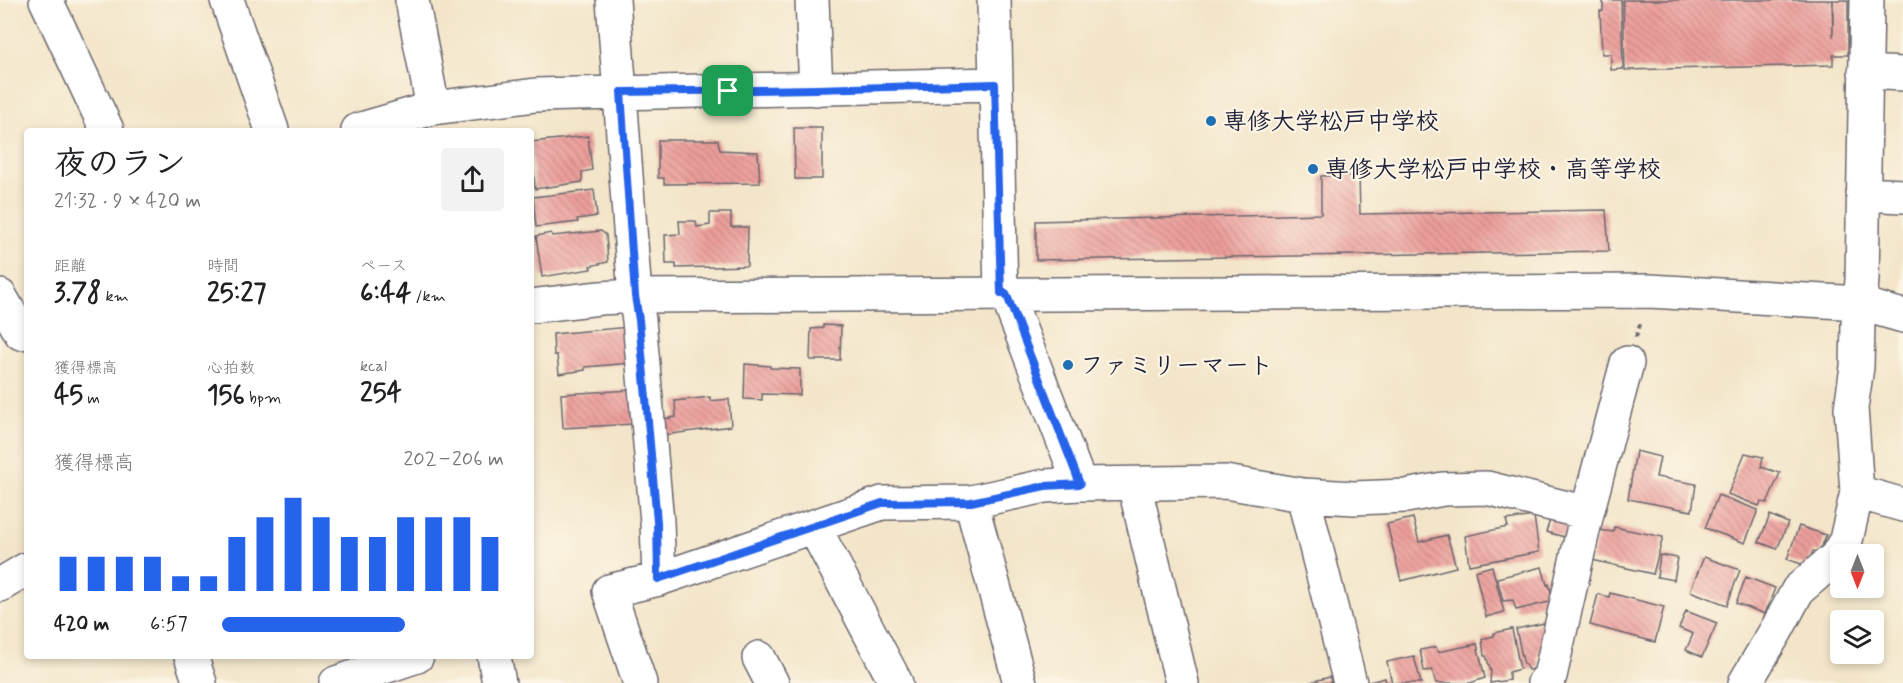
<!DOCTYPE html>
<html lang="ja">
<head>
<meta charset="utf-8">
<style>
	body { margin:0; font-family:Mynerve,"Klee One",sans-serif; background:#f2f2f2; color:#202124; height:100vh; display:flex; flex-direction:column; font-size:22px; white-space:nowrap }
	* { box-sizing:border-box; margin:0 }
	p { font-size:20px; color:#757577 }
	.icon { flex:none; width:33px; height:33px; fill:none; stroke:currentColor; stroke-width:2; stroke-linecap:round; stroke-linejoin:round }
	.map { position:relative; flex:1; overflow:hidden }
	.drawer { position:absolute; left:24px; top:128px; width:510px; height:531px; display:flex; flex-direction:column; background:#fff; border-radius:6px; box-shadow:0 3px 9px #0003 }
	.drawer>* { flex:none }
	.needle { width:39px; rotate:180deg }
	.tools { position:absolute; left:1830px; top:544px; display:grid; gap:12px }
	.tools a { display:grid; place-items:center; width:54px; height:54px; border-radius:6px; background:#fff; box-shadow:0 3px 9px #0003; font-size:30px }
	.pin { position:absolute; display:grid; place-items:center; width:51px; height:51px; color:#fff; margin:-26px; border-radius:12px; box-shadow:0 3px 9px #0006 }
	.round { display:grid; place-items:center; flex:none; width:63px; height:63px; border-radius:6px; background:#f2f2f2 }
	.headline { display:flex; align-items:center; justify-content:space-between; height:102px; padding:0 30px }
	h1 { font-size:33px; font-weight:700; line-height:45px }
	.stats { display:grid; grid-template-columns:repeat(3,1fr); gap:9px; height:102px; padding:6px 30px }
	.stats div { display:grid; align-content:center }
	.stats b { font-size:26px; font-weight:700 }
	.stats small { font-size:16px; font-weight:400 }
	.stats p { font-size:16px }
	.chart { height:168px; padding:12px 30px }
	.chart p { display:flex; justify-content:space-between }
	.chart svg { width:100%; height:108px; margin-top:6px; stroke:#2563eb; stroke-width:6 }
	ul { padding:0 30px; list-style:none; font-size:20px }
	li { display:grid; grid-template-columns:96px 72px 1fr; align-items:center; height:45px }
	li i { height:15px; border-radius:8px; background:#2563eb }
	.map>svg:first-child { display:block }
</style>
</head>
<body>
<div class="map">
<svg width="1903" height="683" viewBox="0 0 1903 683">
	<defs>
		<pattern id="building-back-hatch" width="6" height="6" patternUnits="userSpaceOnUse" patternTransform="scale(1.5)"><rect width="6" height="6" fill="#ed9f9c"/><path d="M-1 5l2 2M0 0l6 6M5-1l2 2" fill="none" stroke="#c08180"/></pattern>
	</defs>
	<rect width="100%" height="100%" fill="#fcf5e5"/>
	<filter id="ink" filterUnits="userSpaceOnUse"><feTurbulence type="fractalNoise" baseFrequency=".0167" numOctaves="2"/><feDisplacementMap in="SourceGraphic" scale="12" xChannelSelector="R" yChannelSelector="G"/><feConvolveMatrix kernelMatrix="1 2 1 2 8 2 1 2 1" color-interpolation-filters="sRGB"/></filter>
	<filter id="wash" filterUnits="userSpaceOnUse"><feTurbulence type="fractalNoise" baseFrequency=".008" numOctaves="4" result="noise"/><feDisplacementMap in="SourceGraphic" scale="24" xChannelSelector="R" yChannelSelector="G"/><feGaussianBlur stdDeviation="1.35" result="paint"/><feColorMatrix in="noise" values="0 0 0 0 0 0 0 0 0 0 0 0 0 0 0 0 0 1.4 0 .05"/><feComposite in="paint" operator="in"/></filter>
	<g filter="url(#wash)">
		<rect width="100%" height="100%" fill="#f3e5c9"/>
		<g id="blocks">
			<path fill="url(#building-back-hatch)" d="M1603 0H1621L1623 69 1611 70V54H1602L1600 11H1603Z
				M1623 0H1832L1833 37V0H1848V55H1833V65L1625 70Z
				M794 128H822V179H795Z
				M588 136 592 170 582 172V182L535 189 531 142Z
				M658 140H718L720 150 758 152 760 183 664 184V178H658Z
				M1359 175 1360 214 1606 210 1609 251 1036 260V221L1321 214V176Z
				M594 190 597 216 577 219 578 222 536 227 533 197Z
				M710 213H731V227H748L747 266 676 268V264H666L665 235 680 234 679 221H696L697 227 710 225Z
				M601 231 606 235 608 262 590 266 591 269 542 277 536 236 551 233 552 236Z
				M823 325 841 326 840 360H810L811 329 823 328Z
				M629 327 632 363 585 367V370L559 374 557 355H554L553 334Z
				M745 364 770 366V368L800 369V395L762 394V400L744 399Z
				M632 390 633 424 563 428 561 394Z
				M710 397V401L729 399 731 426 664 435 663 419 676 417 675 401Z
				M1636 451 1660 457 1656 477 1696 484 1692 511 1628 499Z
				M1745 453 1763 457 1761 467 1780 473 1767 503 1761 502 1759 506 1728 494Z
				M1718 495 1758 510 1745 543 1705 528Z
				M1770 515 1788 523 1777 549 1759 542Z
				M1534 516 1539 552 1469 565 1465 536 1508 527 1506 520Z
				M1413 518 1419 542 1447 535 1456 567 1401 581 1387 524Z
				M1550 520 1571 526 1568 538 1546 532Z
				M1799 526 1826 535 1820 552 1813 551 1807 566 1787 559Z
				M1614 527 1663 537 1653 574 1592 560 1598 530 1613 532Z
				M1660 555 1678 558 1674 580 1657 577Z
				M1704 557 1740 570 1727 605 1690 591Z
				M1492 566 1504 612 1486 617 1475 571Z
				M1542 567 1547 585 1549 584 1553 601 1516 610 1513 600 1503 601 1497 578Z
				M1746 577 1775 588 1765 614 1736 603Z
				M1610 593 1664 607 1655 642 1590 625 1598 594 1609 597Z
				M1686 611 1717 623 1702 657 1686 650 1693 634 1679 628Z
				M1545 623 1548 636 1537 656 1539 668 1528 670 1523 661 1516 629Z
				M1512 629 1520 669 1509 672V680L1490 683 1491 671 1486 656H1484L1482 639 1494 636V633Z
				M1477 644 1485 678 1470 683H1436L1432 670 1424 671 1420 650 1436 647 1438 652Z
				M1414 656 1421 683H1392L1387 662Z
				M1330 677 1331 683H1310V682Z
				M1385 678 1386 683H1369V682Z"/>
		</g>
	</g>
	<g filter="url(#ink)">
		<use href="#blocks" fill-opacity="0" stroke="#6b666d" stroke-width="1.5"/>
		<g fill="none" stroke-linecap="round" stroke-linejoin="round">
			<defs>
				<path id="minor" d="M46 0 107 130
					M227 0 272 130
					M412 0 433 108
					M613 0 635 296 639 320 657 522 659 579
					M812 0 816 89
					M994 0 1001 293
					M1865 72 1903 74
					M358 130 433 108 536 95 995 84
					M1863 194 1903 196
					M1006 293 1080 484
					M0 296 21 333
					M531 306 600 298 635 296 1649 291 1843 302 1861 304 1903 316
					M1134 484 1182 683
					M1857 492 1903 505
					M1303 495 1350 683
					M971 502 1020 683
					M814 527 896 683
					M0 585 27 569
					M191 656 200 683
					M494 656 499 683
					M759 658 772 683
					M336 683 417 656
					M640 683 609 591 659 579 882 503 971 502 1045 486 1080 484 1225 482 1303 495 1354 498 1406 496 1443 489 1487 488 1587 513
					M1544 683 1550 676 1587 513 1627 363
					M1745 683 1777 629 1798 590 1836 557 1846 540 1857 492 1851 408 1857 367 1858 323 1862 280 1867 0"/>
			</defs>
			<use href="#minor" stroke="#6b666d" stroke-width="36"/>
			<path stroke="#6b666d" stroke-width="4" stroke-dasharray="4.5 4.5" stroke-linecap="butt" d="M1636 337 1641 321"/>
			<use href="#minor" stroke="#fff" stroke-width="33"/>
		</g>
	</g>
	<g fill="none" stroke-linecap="round" stroke-linejoin="round" filter="url(#ink)">
		<defs>
			<path id="route" d="M995 84 1001 293H1006L1080 484 1045 486 971 502 882 503 658 579 657 522 639 320 635 296 621 92 816 89Z"/>
		</defs>
		<use href="#route" stroke="#fff" stroke-width="12"/>
		<use href="#route" stroke="#2563eb" stroke-width="8"/>
	</g>
	<g fill="#1f6fb2" stroke="#fcf5e5" stroke-width="2">
		<circle cx="1211" cy="121" r="6"/>
		<circle cx="1313" cy="169" r="6"/>
		<circle cx="1068" cy="365" r="6"/>
	</g>
	<g text-anchor="middle" stroke-width="4.5" stroke-linejoin="round" paint-order="stroke">
		<g font-size="24" font-weight="bold" fill="#22223b" stroke="#fcf5e5" text-anchor="start">
			<text x="1223" y="129">専修大学松戸中学校</text>
			<text x="1325" y="177">専修大学松戸中学校・高等学校</text>
			<text x="1080" y="373">ファミリーマート</text>
		</g>
	</g>
</svg>
<div class="tools">
<a><svg class="needle" viewBox="-14 -14 28 28"><path d="M0-13l5 13h-10z" fill="#e53935"/><path d="M0 13l5-13h-10z" fill="#757577"/></svg></a>
<a><svg class="icon" aria-label="layers" viewBox="0 0 24 24"><path d="M12 4l9 5-9 5-9-5zM3 14l9 5 9-5"/></svg></a>
</div>
<div class="pin" style="left:728px;top:91px;background:#1e9e55"><svg class="icon" aria-label="arrive" viewBox="0 0 24 24"><path d="M6 21V4h12l-3 4 3 4H6"/></svg></div>
<section class="drawer">
<div class="headline"><div><h1>夜のラン</h1><p>21:32 · 9 × 420 m</p></div><a class="round"><svg class="icon" aria-label="share" viewBox="0 0 24 24"><path d="M12 15V3M7 8l5-5 5 5M5 13v7h14v-7"/></svg></a></div>
<div class="stats">
<div><p>距離</p><b>3.78<small> km</small></b></div>
<div><p>時間</p><b>25:27</b></div>
<div><p>ペース</p><b>6:44<small> /km</small></b></div>
</div>
<div class="stats">
<div><p>獲得標高</p><b>45<small> m</small></b></div>
<div><p>心拍数</p><b>156<small> bpm</small></b></div>
<div><p>kcal</p><b>254</b></div>
</div>
<div class="chart"><p><span>獲得標高</span>202–206 m</p>
<svg viewBox="0 0 160 44" preserveAspectRatio="none"><path d="M5 44V30M15 44V30M25 44V30M35 44V30M45 44V38M55 44V38M65 44V22M75 44V14M85 44V6M95 44V14M105 44V22M115 44V22M125 44V14M135 44V14M145 44V14M155 44V22"/></svg>
</div>
<ul>
<li><b>420 m</b>6:57<i style="width:65%"></i></li>
</ul>
</section>
</div>
</body>
</html>
